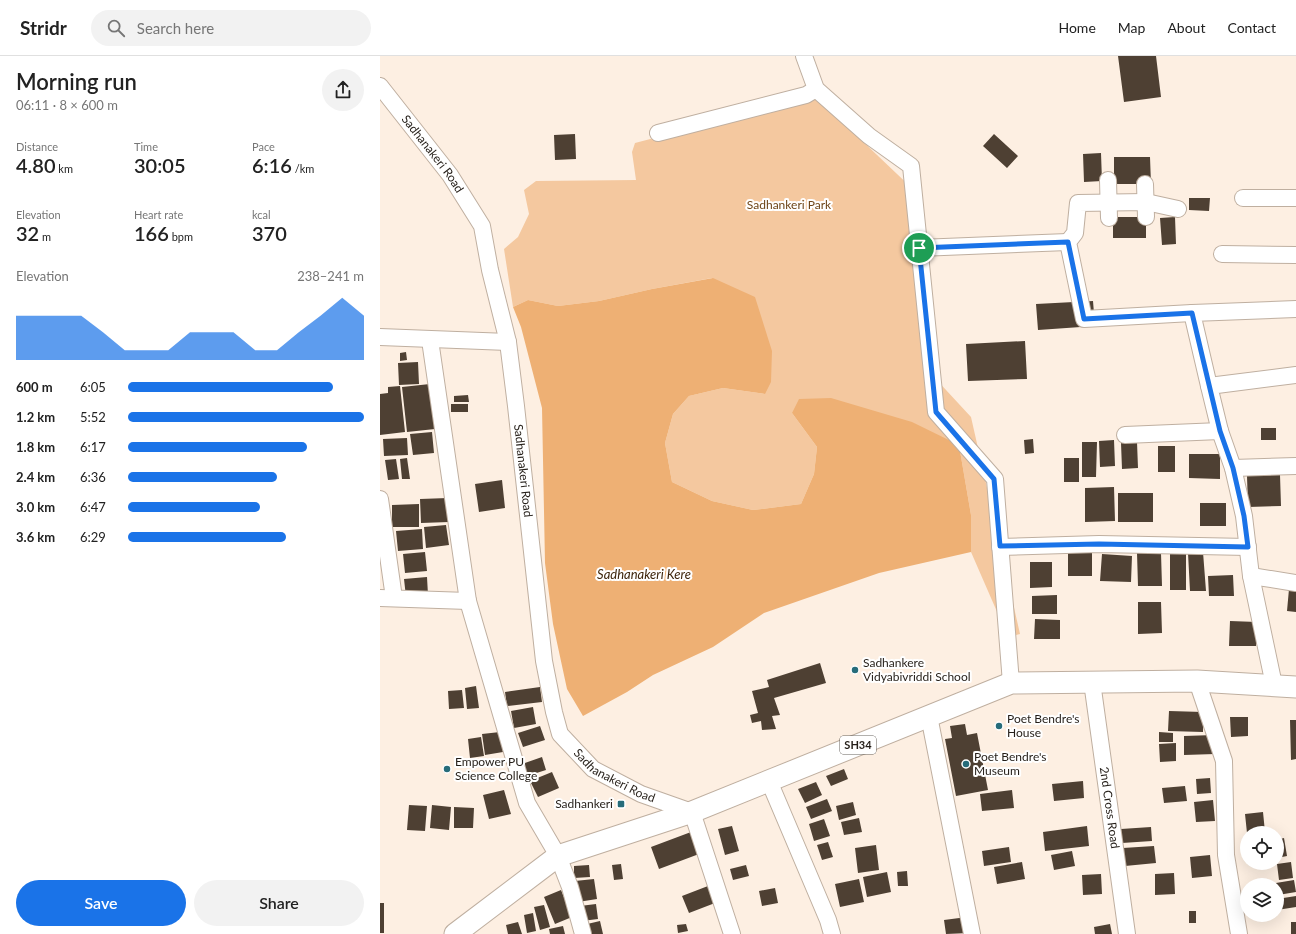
<!DOCTYPE html>
<html lang="en">
<head>
<meta charset="utf-8">
<style>
	body { margin:0; font-family:Lato,sans-serif; background:#f2f2f2; color:#222; height:100vh; display:flex; flex-direction:column; font-size:15px; white-space:nowrap }
	* { box-sizing:border-box; margin:0 }
	p { font-size:13px; color:#767676 }
	.icon { flex:none; width:22px; height:22px; fill:none; stroke:currentColor; stroke-width:2; stroke-linecap:round; stroke-linejoin:round }
	.map { position:relative; flex:1; overflow:hidden }
	.panel { display:flex; flex-direction:column; background:#fff; width:380px }
	.panel>* { flex:none }
	.controls { position:absolute; left:860px; top:770px; display:grid; gap:8px }
	.controls a { display:grid; place-items:center; width:44px; height:44px; border-radius:50%; background:#fff; box-shadow:0 4px 16px #0002; font-size:20px }
	.pin { position:absolute; display:grid; place-items:center; width:34px; height:34px; color:#fff; margin:-17px; border:2px solid #fff; border-radius:50%; box-shadow:0 1px 4px #0007 }
	.round { display:grid; place-items:center; flex:none; width:42px; height:42px; border-radius:21px; background:#f2f2f2 }
	.overview { display:flex; align-items:center; justify-content:space-between; height:68px; padding:0 16px }
	h1 { font-size:22px; font-weight:600; line-height:30px }
	.metrics { display:grid; grid-template-columns:repeat(3,1fr); gap:6px; height:68px; padding:4px 16px }
	.metrics div { display:grid; align-content:center }
	.metrics b { font-size:20px; font-weight:600 }
	.metrics small { font-size:11px; font-weight:400 }
	.metrics p { font-size:11px }
	.chart { height:112px; padding:8px 16px }
	.chart p { display:flex; justify-content:space-between }
	.chart svg { width:100%; height:72px; margin-top:4px; fill:#1a73e8; opacity:.7 }
	.button { display:flex; gap:8px; margin-top:auto; padding:8px 16px }
	.button a { flex:1; height:46px; border-radius:24px; background:#1a73e8; color:#fff; font-size:16px; font-weight:600; line-height:46px; text-align:center }
	.button a+a { background:#f2f2f2; color:#222 }
	ul { padding:0 16px; list-style:none; font-size:13px }
	li { display:grid; grid-template-columns:64px 48px 1fr; align-items:center; height:30px }
	li i { height:10px; border-radius:5px; background:#1a73e8 }
	header { display:flex; align-items:center; gap:24px; box-sizing:border-box; height:56px; padding:0 20px; background:#fff; border-bottom:1px solid #e0e0e0 }
	header strong { font-size:19px }
	nav { display:flex; gap:22px; margin-inline-start:auto; font-size:14px }
	.search { width:280px; height:36px; background:#f2f2f2; display:flex; align-items:center; gap:10px; box-sizing:border-box; padding:0 14px; border-radius:22px; color:#767676; font-size:15px }
	main { display:flex; flex:1; min-height:0 }
	.map>svg:first-child { display:block }
</style>
</head>
<body>
<header>
<strong>Stridr</strong>
<div class="search"><svg class="icon" aria-label="search" viewBox="0 0 24 24"><circle cx="10" cy="10" r="6"/><path d="M15 15l6 6"/></svg>Search here</div>
<nav><a>Home</a><a>Map</a><a>About</a><a>Contact</a></nav>
</header>
<main>
<section class="panel">
<div class="overview"><div><h1>Morning run</h1><p>06:11 · 8 × 600 m</p></div><a class="round"><svg class="icon" aria-label="share" viewBox="0 0 24 24"><path d="M12 15V3M7 8l5-5 5 5M5 13v7h14v-7"/></svg></a></div>
<div class="metrics">
<div><p>Distance</p><b>4.80<small> km</small></b></div>
<div><p>Time</p><b>30:05</b></div>
<div><p>Pace</p><b>6:16<small> /km</small></b></div>
</div>
<div class="metrics">
<div><p>Elevation</p><b>32<small> m</small></b></div>
<div><p>Heart rate</p><b>166<small> bpm</small></b></div>
<div><p>kcal</p><b>370</b></div>
</div>
<div class="chart"><p><span>Elevation</span>238–241 m</p>
<svg viewBox="0 0 160 44" preserveAspectRatio="none"><path d="M0 44V17L10 17L20 17L30 17L40 27L50 38L60 38L70 38L80 27L90 27L100 27L110 38L120 38L130 27L140 17L150 6L160 17V44z"/></svg>
</div>
<ul>
<li><b>600 m</b>6:05<i style="width:87%"></i></li>
<li><b>1.2 km</b>5:52<i style="width:100%"></i></li>
<li><b>1.8 km</b>6:17<i style="width:76%"></i></li>
<li><b>2.4 km</b>6:36<i style="width:63%"></i></li>
<li><b>3.0 km</b>6:47<i style="width:56%"></i></li>
<li><b>3.6 km</b>6:29<i style="width:67%"></i></li>
</ul>
<div class="button"><a>Save</a><a>Share</a></div>
</section>
<div class="map">
<svg width="916" height="878" viewBox="0 0 916 878">
	<rect width="100%" height="100%" fill="#fdefe2"/>
	<path fill="#f4c89f" d="M435 40 537 137 554 321 591 361 640 578 628 581 591 496V459L579 389 412 357 437 391 434 418 421 448 373 454 332 445 292 426 285 387 293 358 309 340 343 332 385 338 332 222 272 233 219 245 178 250 148 244 133 251 124 193 138 181 149 158 144 134 156 125 256 124 252 96 255 87Z"/>
	<path fill="#eeb074" d="M333 222 375 241 392 295 391 326 385 338 343 332 309 340 293 358 285 387 292 426 332 445 373 454 421 448 434 418 437 391 412 357 419 343 451 342 532 366 579 389 591 459V496L499 517 384 557 333 591 273 619 247 636 203 660 187 633 173 568 165 507 162 352 141 271 133 251 148 244 178 250 219 245 272 233Z"/>
	<path fill="#4e4033" d="M738 0H776L781 41 744 46Z
		M195 78 196 103 175 104 174 79Z
		M614 78 638 100 627 112 603 90Z
		M721 97 722 125 704 126 703 98Z
		M734 101H770L771 128H734Z
		M809 142H830L829 155 809 154Z
		M733 161H766V182H733Z
		M795 161 796 188 782 189 780 162Z
		M713 245 715 270 658 274 656 248Z
		M645 285 647 323 588 325 586 288Z
		M26 296 27 304 20 305V297Z
		M38 306 39 328 19 329 18 307Z
		M50 328 55 373 27 376 22 331Z
		M20 330 25 376 0 379V338L8 337V331Z
		M88 339 89 346H74V340Z
		M71 348H88V356H71Z
		M881 372H896V384H881Z
		M52 376 54 397 33 399 30 378Z
		M27 382 28 399 4 400 3 383Z
		M653 383 654 397 645 398 644 384Z
		M734 384 735 410 720 411 719 385Z
		M702 386H717L716 421H702Z
		M757 386 758 412 742 413 741 387Z
		M778 390H795V416H778Z
		M809 398H840V423L809 422Z
		M27 402 30 423H22L20 403Z
		M684 402H699V426H684Z
		M16 403 19 423 8 424 5 404Z
		M900 419 901 450 868 451 867 420Z
		M122 424 125 452 99 456 95 428Z
		M734 431 735 465 705 466V432Z
		M738 437H773V466H738Z
		M68 442 69 466 41 467 40 443Z
		M820 447H846V470H820Z
		M39 448V471H12V449Z
		M66 469 69 489 46 492 44 471Z
		M42 473 43 493 18 495 16 475Z
		M688 495H712V520H688Z
		M790 495H806V534H790Z
		M45 496 47 515 25 517 23 498Z
		M823 496 826 535H810L808 497Z
		M757 497H781L782 530H758Z
		M722 498 752 500 751 526 720 525Z
		M650 506H672V531L650 532Z
		M853 519 854 540H829L828 520Z
		M47 521 48 539 26 541 24 523Z
		M909 533 916 534V556L907 555Z
		M677 539V558H652V540Z
		M758 546H781L782 577 758 578Z
		M655 563 680 564V583H654Z
		M850 565 877 566 876 590H849Z
		M440 607 446 627 394 642 400 659 392 660 396 673 382 674 381 665 372 667 370 659 378 657 372 635 389 631 387 624Z
		M96 630 99 652 87 653 85 632Z
		M160 631 162 646 127 650 125 636Z
		M82 634 84 652 69 653 68 635Z
		M153 651 156 668 134 672 131 655Z
		M789 655 823 656V676L788 675Z
		M850 661H868V680L851 681Z
		M910 664H916V703L911 704Z
		M585 668 587 679 597 677 608 734 576 740 565 683 572 682 570 670Z
		M160 670 165 684 143 691 138 677Z
		M120 676 123 696 105 699 102 678Z
		M779 676 793 677V686H779Z
		M834 679 835 698 804 699V680Z
		M101 681 104 700 90 702 88 683Z
		M796 687V705L780 706 779 688Z
		M162 701 166 714 147 720 142 708Z
		M464 713 468 723 451 730 446 720Z
		M172 716 179 732 158 741 150 725Z
		M830 722 831 737 817 738 816 723Z
		M703 725 704 742 674 745 672 728Z
		M436 726 442 739 425 747 418 733Z
		M805 730 807 745 784 747 782 732Z
		M124 734 131 758 109 763 103 739Z
		M632 734 634 752 602 755 600 738Z
		M447 743 452 755 431 763 426 751Z
		M833 744 835 765 816 766 814 746Z
		M473 746 476 759 459 764 456 750Z
		M29 749 47 750 45 775 27 774Z
		M52 749 71 751 69 774 50 772Z
		M74 751 94 752 93 772H74Z
		M883 756 885 776 867 777 865 758Z
		M479 762 482 776 464 779 461 766Z
		M444 763 450 780 434 785 429 768Z
		M352 770 359 795 345 799 338 773Z
		M707 770 709 790 665 795 663 776Z
		M771 771 772 785 742 787 741 773Z
		M311 776 319 798 279 813 271 791Z
		M904 782 907 800 897 802V784Z
		M448 786 453 801 442 804 437 789Z
		M496 789 499 814 478 817 475 792Z
		M774 790 776 807 745 810 743 792Z
		M629 791 631 806 604 810 602 795Z
		M692 795 695 810 674 814 671 799Z
		M830 799 832 820 812 822 810 801Z
		M642 806 645 823 617 828 614 811Z
		M911 806 913 822 899 824 897 808Z
		M241 808 243 823 234 824 232 809Z
		M209 809 210 821 194 822V810Z
		M366 809 369 820 353 824 350 813Z
		M527 815 528 830H518L517 816Z
		M507 816 511 836 487 841 483 821Z
		M794 817 795 838 775 839V818Z
		M721 818 722 838 703 839 702 819Z
		M214 823 217 843 198 846 195 825Z
		M479 823 484 846 460 851 455 828Z
		M914 824 916 836 898 839 896 827Z
		M328 830 335 847 309 857 302 840Z
		M395 832 398 847 382 850 379 835Z
		M181 834 192 861 175 868 164 841Z
		M916 840V851L897 854V843Z
		M0 847H4V877H0Z
		M216 848 218 863 202 865 200 850Z
		M164 849 170 871 160 874 154 851Z
		M809 855H816V867H809Z
		M153 857 156 875 147 877 144 859Z
		M587 861 589 877 566 878 564 864Z
		M220 865 223 878H205L203 869Z
		M138 866 142 878H128L126 869Z
		M911 866H916V878H911Z
		M306 868 308 875 298 877 297 869Z
		M730 868 732 878H715L714 871Z
		M183 870 185 878H170L169 873Z"/>
	<g fill="none" stroke-linecap="round" stroke-linejoin="round">
		<defs>
			<g id="minor">
				<path d="M424 0 436 33 489 80 531 110 556 356 615 423 631 627"/>
				<path id="s1" d="M0 30 70 119 102 170 110 214 128 286 136 350 164 605 174 656 180 678 213 713 261 738 312 756 352 878"/>
				<path d="M278 77 426 39 436 33"/>
				<path d="M728 124 729 162"/>
				<path d="M765 128 766 161"/>
				<path d="M863 142H916"/>
				<path d="M798 153 766 146 698 147 695 177 688 186 704 263 812 257"/>
				<path d="M539 192 688 186"/>
				<path d="M842 198 916 199"/>
				<path d="M0 281 128 286"/>
				<path d="M50 284 88 545 147 747 178 800 190 831 203 878"/>
				<path d="M829 330 812 257 916 253"/>
				<path d="M745 379 840 375"/>
				<path d="M853 412 916 410"/>
				<path d="M0 443 14 542"/>
				<path d="M620 491 719 488 868 491"/>
				<path d="M871 520 916 527"/>
				<path d="M0 542 88 545"/>
				<path d="M817 625 844 705 846 799 859 878"/>
				<path id="s2" d="M712 626 747 878"/>
				<path d="M894 629 871 520 864 460 853 412 840 375 829 330 916 319"/>
				<path d="M549 660 592 878"/>
				<path d="M389 725 448 864 452 878"/>
			</g>
			<path id="major" d="M75 878 178 800 312 756 631 627 817 625 916 631"/>
		</defs>
		<use href="#minor" stroke="#bfafa0" stroke-width="18"/>
		<use href="#major" stroke="#bfafa0" stroke-width="23"/>
		<use href="#minor" stroke="#fff" stroke-width="16"/>
		<use href="#major" stroke="#fff" stroke-width="21"/>
	</g>
	<g fill="none" stroke-linecap="round" stroke-linejoin="round">
		<defs>
			<path id="route" d="M688 186 704 263 812 257 840 375 853 412 864 460 868 491 719 488 620 490 614 423 556 356 539 192Z"/>
		</defs>
		<use href="#route" stroke="#fff" stroke-width="8"/>
		<use href="#route" stroke="#1a73e8" stroke-width="5"/>
	</g>
	<g fill="#266c7a" stroke="#fff" stroke-width="1.5">
		<circle cx="475" cy="614" r="4"/>
		<circle cx="619" cy="670" r="4"/>
		<circle cx="586" cy="708" r="4"/>
		<circle cx="67" cy="713" r="4"/>
		<rect x="237" y="744" width="8" height="8" rx="2"/>
	</g>
	<g text-anchor="middle" stroke-width="4" stroke-linejoin="round" paint-order="stroke">
		<rect fill="#fff" stroke="#66625d" stroke-width="1" x="460" y="680" width="36" height="18" rx="3"/>
		<g font-size="11" font-weight="bold" fill="#241e18">
			<text x="478" y="693">SH34</text>
		</g>
		<g font-size="12" fill="#241e18" stroke="#fff">
			<text dy="4" stroke="none"><textPath href="#s1" startOffset="86">Sadhanakeri Road</textPath></text>
			<text dy="4" stroke="none"><textPath href="#s1" startOffset="422">Sadhanakeri Road</textPath></text>
			<text dy="4" stroke="none"><textPath href="#s1" startOffset="758">Sadhanakeri Road</textPath></text>
			<text dy="4" stroke="none"><textPath href="#s2" startOffset="127">2nd Cross Road</textPath></text>
		</g>
		<g font-size="12" fill="#6e4518" stroke="#fff">
			<text x="409" y="153">Sadhankeri Park</text>
		</g>
		<g font-size="12" fill="#241e18" stroke="#fff" text-anchor="start">
			<text x="483" y="611">Sadhankere<tspan x="483" dy="14">Vidyabivriddi School</tspan></text>
			<text x="627" y="667">Poet Bendre's<tspan x="627" dy="14">House</tspan></text>
			<text x="594" y="705">Poet Bendre's<tspan x="594" dy="14">Museum</tspan></text>
			<text x="75" y="710">Empower PU<tspan x="75" dy="14">Science College</tspan></text>
			<text x="233" y="752" text-anchor="end">Sadhankeri</text>
		</g>
		<g font-size="13" font-style="italic" fill="#3f260c" stroke="#fff">
			<text x="264" y="523">Sadhanakeri Kere</text>
		</g>
	</g>
</svg>
<div class="controls">
<a><svg class="icon" aria-label="locate" viewBox="0 0 24 24"><circle cx="12" cy="12" r="6"/><path d="M12 2v4M12 18v4M2 12h4M18 12h4"/></svg></a>
<a><svg class="icon" aria-label="layers" viewBox="0 0 24 24"><path d="M12 4l9 5-9 5-9-5zM3 14l9 5 9-5"/></svg></a>
</div>
<div class="pin" style="left:539px;top:192px;background:#1e9e55"><svg class="icon" aria-label="arrive" viewBox="0 0 24 24"><path d="M6 21V4h12l-3 4 3 4H6"/></svg></div>
</div>
</main>
</body>
</html>
